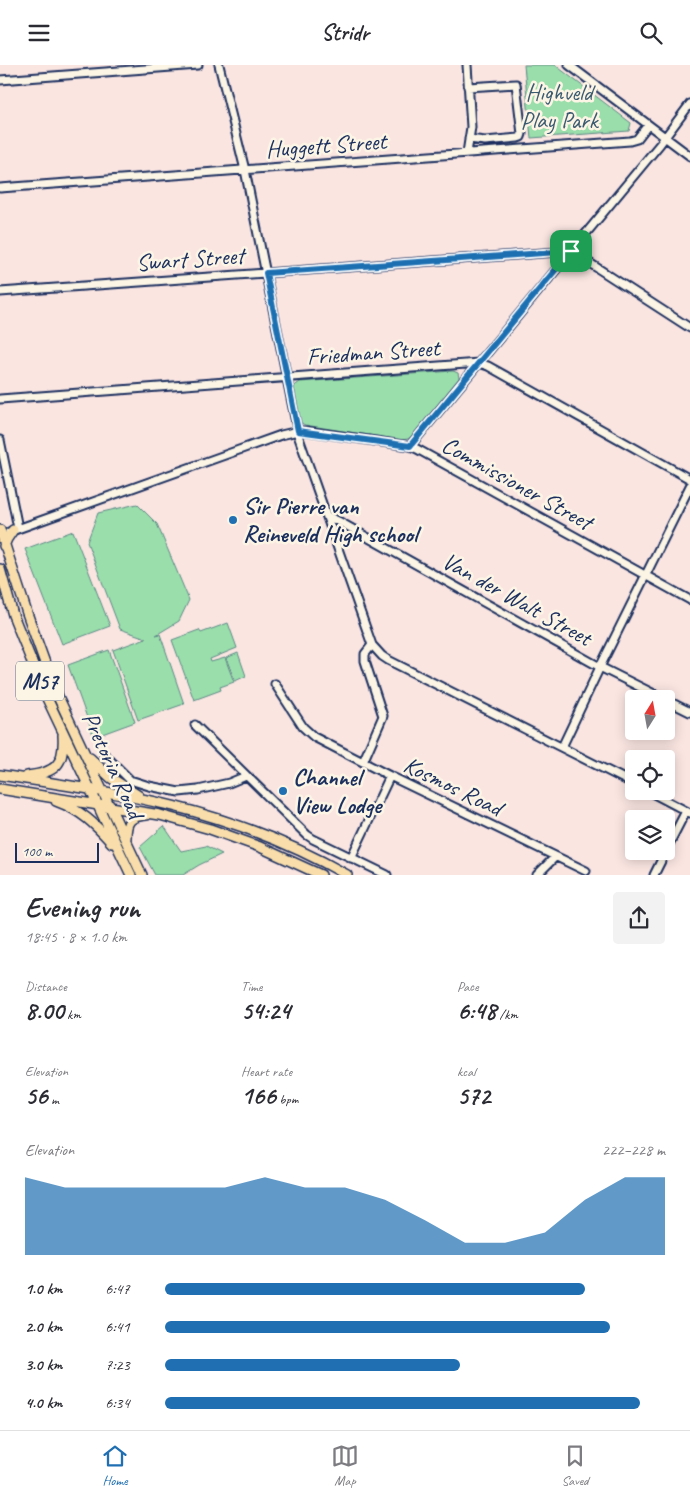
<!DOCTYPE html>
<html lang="en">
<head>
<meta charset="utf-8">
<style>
	body { margin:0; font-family:Caveat,sans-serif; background:#f2f2f3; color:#2b2b33; height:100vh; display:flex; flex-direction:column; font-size:19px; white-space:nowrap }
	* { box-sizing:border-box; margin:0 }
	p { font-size:16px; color:#7c7c81 }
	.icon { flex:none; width:28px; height:28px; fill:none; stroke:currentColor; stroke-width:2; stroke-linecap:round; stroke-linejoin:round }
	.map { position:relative; height:810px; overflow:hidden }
	.side { display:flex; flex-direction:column; background:#fff; flex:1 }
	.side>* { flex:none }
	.needle { width:32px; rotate:11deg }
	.buttons { position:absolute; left:625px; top:625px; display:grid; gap:10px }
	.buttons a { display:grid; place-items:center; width:50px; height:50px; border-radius:5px; background:#fff; box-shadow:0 2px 12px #0003; font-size:25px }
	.scale { position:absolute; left:15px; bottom:12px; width:84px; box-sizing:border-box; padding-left:5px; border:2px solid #1b2f5e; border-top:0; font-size:14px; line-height:18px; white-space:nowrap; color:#1b2f5e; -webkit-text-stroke:4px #fcf5e5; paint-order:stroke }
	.pin { position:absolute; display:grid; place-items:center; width:42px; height:42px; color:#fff; margin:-21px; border-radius:10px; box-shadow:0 2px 8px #0006 }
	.round { display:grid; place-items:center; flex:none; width:52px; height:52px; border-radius:5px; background:#f2f2f3 }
	.summary { display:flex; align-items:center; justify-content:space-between; height:85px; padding:0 25px }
	h1 { font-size:28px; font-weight:600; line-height:38px }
	.figures { display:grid; grid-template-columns:repeat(3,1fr); gap:8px; height:85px; padding:5px 25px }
	.figures div { display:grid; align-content:center }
	.figures b { font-size:25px; font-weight:600 }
	.figures small { font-size:14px; font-weight:400 }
	.figures p { font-size:14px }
	.chart { height:140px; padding:10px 25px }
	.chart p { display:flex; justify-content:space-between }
	.chart svg { width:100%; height:90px; margin-top:5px; fill:#1f6fb2; opacity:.7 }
	ul { padding:0 25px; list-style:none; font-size:16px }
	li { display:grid; grid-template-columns:80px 60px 1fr; align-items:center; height:38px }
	li i { height:12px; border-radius:6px; background:#1f6fb2 }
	header { display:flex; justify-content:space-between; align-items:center; height:65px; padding:0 25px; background:#fff; font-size:22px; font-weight:600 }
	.tabs { display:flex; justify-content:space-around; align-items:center; height:70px; border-top:1px solid #e1e1e2; background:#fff; font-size:14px; color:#7c7c81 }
	.tabs a { display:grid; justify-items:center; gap:2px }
	.tabs .on { color:#1f6fb2 }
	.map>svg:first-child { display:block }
</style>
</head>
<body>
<header><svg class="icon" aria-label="menu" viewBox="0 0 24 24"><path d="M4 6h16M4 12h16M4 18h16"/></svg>Stridr<svg class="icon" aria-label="search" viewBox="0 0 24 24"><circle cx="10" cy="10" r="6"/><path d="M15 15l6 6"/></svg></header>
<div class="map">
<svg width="690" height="810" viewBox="0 0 690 810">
	<rect width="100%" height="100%" fill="#fae5e1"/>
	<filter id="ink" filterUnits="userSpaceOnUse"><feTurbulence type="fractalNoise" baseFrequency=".02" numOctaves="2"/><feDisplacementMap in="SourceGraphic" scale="10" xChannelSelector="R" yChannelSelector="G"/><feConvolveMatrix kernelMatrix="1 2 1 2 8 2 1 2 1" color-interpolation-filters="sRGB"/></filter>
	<g filter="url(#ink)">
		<path fill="#9adfab" stroke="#5a8784" d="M524 0H555L631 58 629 66 531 73Z
			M453 306 458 308 459 313 413 370 408 374 401 375 305 360 299 357 292 326 293 322 300 317Z
			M137 439 157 459 189 535 179 556 156 570 160 569 184 639 138 655 113 585 146 573 120 564 87 477 98 448Z
			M73 466 110 561 62 579 25 484Z
			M228 558 237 583 210 594 211 597 225 593 234 617 220 622 221 625 194 635 172 575 199 565 201 568Z
			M109 585 135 657 94 672 68 600Z
			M238 588 246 611 235 616 226 593Z
			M164 761 181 786 206 781 222 789 199 800 183 810H155L140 782Z"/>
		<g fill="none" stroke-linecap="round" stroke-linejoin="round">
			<defs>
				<path id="minor" d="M219 0 245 105 299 373 372 580 382 591 388 595 634 719
					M467 0 471 62 467 88
					M569 0 690 91
					M0 15 198 0
					M468 22 516 19 522 69 521 72 518 73 485 76 469 74
					M0 123 630 76 637 74 648 60
					M0 227 571 186 690 263
					M0 334 479 298 488 301 690 414
					M0 375 18 463
					M410 381 660 79 690 39
					M327 451 340 457 600 602 664 634
					M9 467 281 370 298 366H306L410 381 417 384 690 535
					M275 619 303 662 314 672 390 711 586 806
					M666 635 690 647
					M195 660 307 770 313 774 387 810
					M562 682 600 602 690 421
					M104 689 130 715 149 721 179 727 198 725 229 718 246 711
					M363 697 383 651 365 596V589L372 580
					M648 726 690 748
					M666 785 686 746
					M351 793 390 711
					M537 810 555 792
					M654 810 666 786"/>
				<path id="major" d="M0 465 27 548 54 623 142 810
					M4 481 7 474 13 465
					M0 504 13 550 44 627 131 810
					M90 693 111 713 139 731
					M0 710C58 719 116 727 173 741 233 756 293 779 347 810
					M27 711C55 708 65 700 63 670
					M0 724 160 750 210 764 260 782 321 810
					M56 736C81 745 95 759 112 778
					M126 773C126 756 130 751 147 750"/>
			</defs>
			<use href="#minor" stroke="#1b2f5e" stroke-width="11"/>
			<use href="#major" stroke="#1b2f5e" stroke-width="12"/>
			<use href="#minor" stroke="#fcf5e5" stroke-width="7"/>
			<use href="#major" stroke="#f9deab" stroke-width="9"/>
		</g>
	</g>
	<g fill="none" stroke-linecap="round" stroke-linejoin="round" filter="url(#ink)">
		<defs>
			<path id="route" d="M571 186 410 381 298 366 266 208Z"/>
		</defs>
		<use href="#route" stroke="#fff" stroke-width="10"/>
		<use href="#route" stroke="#1f6fb2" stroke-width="6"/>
	</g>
	<g fill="#1f6fb2" stroke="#fcf5e5" stroke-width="2">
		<circle cx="233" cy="455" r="5"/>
		<circle cx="283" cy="726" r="5"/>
	</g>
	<g text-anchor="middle" stroke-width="5" stroke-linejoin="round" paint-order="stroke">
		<rect fill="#fcf5e5" stroke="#5e6a86" stroke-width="1" x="16" y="596.5" width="48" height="39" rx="4"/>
		<g font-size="22" font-weight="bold" fill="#1b2f5e">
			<text x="40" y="624">M57</text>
		</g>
		<g font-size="24" fill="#3b5b71" stroke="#fcf5e5">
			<text x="559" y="35">Highveld<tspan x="559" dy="28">Play Park</tspan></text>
		</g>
		<g font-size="24" fill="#1b2f5e" stroke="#fcf5e5">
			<text transform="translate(326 80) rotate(-4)" y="8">Huggett Street</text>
			<text transform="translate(190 194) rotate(-4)" y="8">Swart Street</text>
			<text transform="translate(373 287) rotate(-4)" y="8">Friedman Street</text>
			<text transform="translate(517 418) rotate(29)" y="8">Commissioner Street</text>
			<text transform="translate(517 534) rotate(29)" y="8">Van der Walt Street</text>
			<text transform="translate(113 700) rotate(65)" y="8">Pretoria Road</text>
			<text transform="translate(453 721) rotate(26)" y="8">Kosmos Road</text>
		</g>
		<g font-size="24" font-weight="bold" fill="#1b2f5e" stroke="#fcf5e5" text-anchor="start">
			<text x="243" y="449">Sir Pierre van<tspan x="243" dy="28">Reineveld High school</tspan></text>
			<text x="293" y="720">Channel<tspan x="293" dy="28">View Lodge</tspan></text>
		</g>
	</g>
</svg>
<div class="buttons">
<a><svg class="needle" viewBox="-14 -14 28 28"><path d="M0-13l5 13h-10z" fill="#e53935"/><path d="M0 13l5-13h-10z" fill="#7c7c81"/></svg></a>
<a><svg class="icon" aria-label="locate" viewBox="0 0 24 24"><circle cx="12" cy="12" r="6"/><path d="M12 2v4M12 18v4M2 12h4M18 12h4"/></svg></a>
<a><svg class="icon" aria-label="layers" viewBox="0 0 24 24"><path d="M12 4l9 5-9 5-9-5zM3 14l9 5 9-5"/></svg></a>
</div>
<div class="scale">100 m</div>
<div class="pin" style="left:571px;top:186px;background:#1e9e55"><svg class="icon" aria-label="arrive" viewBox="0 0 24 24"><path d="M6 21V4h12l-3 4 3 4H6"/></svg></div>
</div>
<section class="side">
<div class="summary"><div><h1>Evening run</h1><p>18:45 · 8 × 1.0 km</p></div><a class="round"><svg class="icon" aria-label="share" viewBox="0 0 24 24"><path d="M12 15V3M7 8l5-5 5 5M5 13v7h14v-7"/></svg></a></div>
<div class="figures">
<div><p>Distance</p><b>8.00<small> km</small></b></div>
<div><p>Time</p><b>54:24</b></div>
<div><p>Pace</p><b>6:48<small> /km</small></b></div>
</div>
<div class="figures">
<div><p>Elevation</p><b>56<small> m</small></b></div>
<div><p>Heart rate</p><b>166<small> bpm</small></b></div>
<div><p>kcal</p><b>572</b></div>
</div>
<div class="chart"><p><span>Elevation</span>222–228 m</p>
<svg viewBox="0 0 160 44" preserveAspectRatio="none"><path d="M0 44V6L10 11L20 11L30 11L40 11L50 11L60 6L70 11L80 11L90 17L100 27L110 38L120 38L130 33L140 17L150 6L160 6V44z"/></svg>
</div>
<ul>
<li><b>1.0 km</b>6:47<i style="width:84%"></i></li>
<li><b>2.0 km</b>6:41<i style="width:89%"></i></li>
<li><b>3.0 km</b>7:23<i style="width:59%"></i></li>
<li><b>4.0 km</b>6:34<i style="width:95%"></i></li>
</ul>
</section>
<nav class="tabs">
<a class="on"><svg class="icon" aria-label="home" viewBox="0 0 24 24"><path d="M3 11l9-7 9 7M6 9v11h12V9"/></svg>Home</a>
<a><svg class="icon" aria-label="map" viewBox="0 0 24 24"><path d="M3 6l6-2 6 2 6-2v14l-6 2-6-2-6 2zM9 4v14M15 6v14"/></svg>Map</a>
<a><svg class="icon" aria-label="saved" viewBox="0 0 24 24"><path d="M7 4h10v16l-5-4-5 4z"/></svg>Saved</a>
</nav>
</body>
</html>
